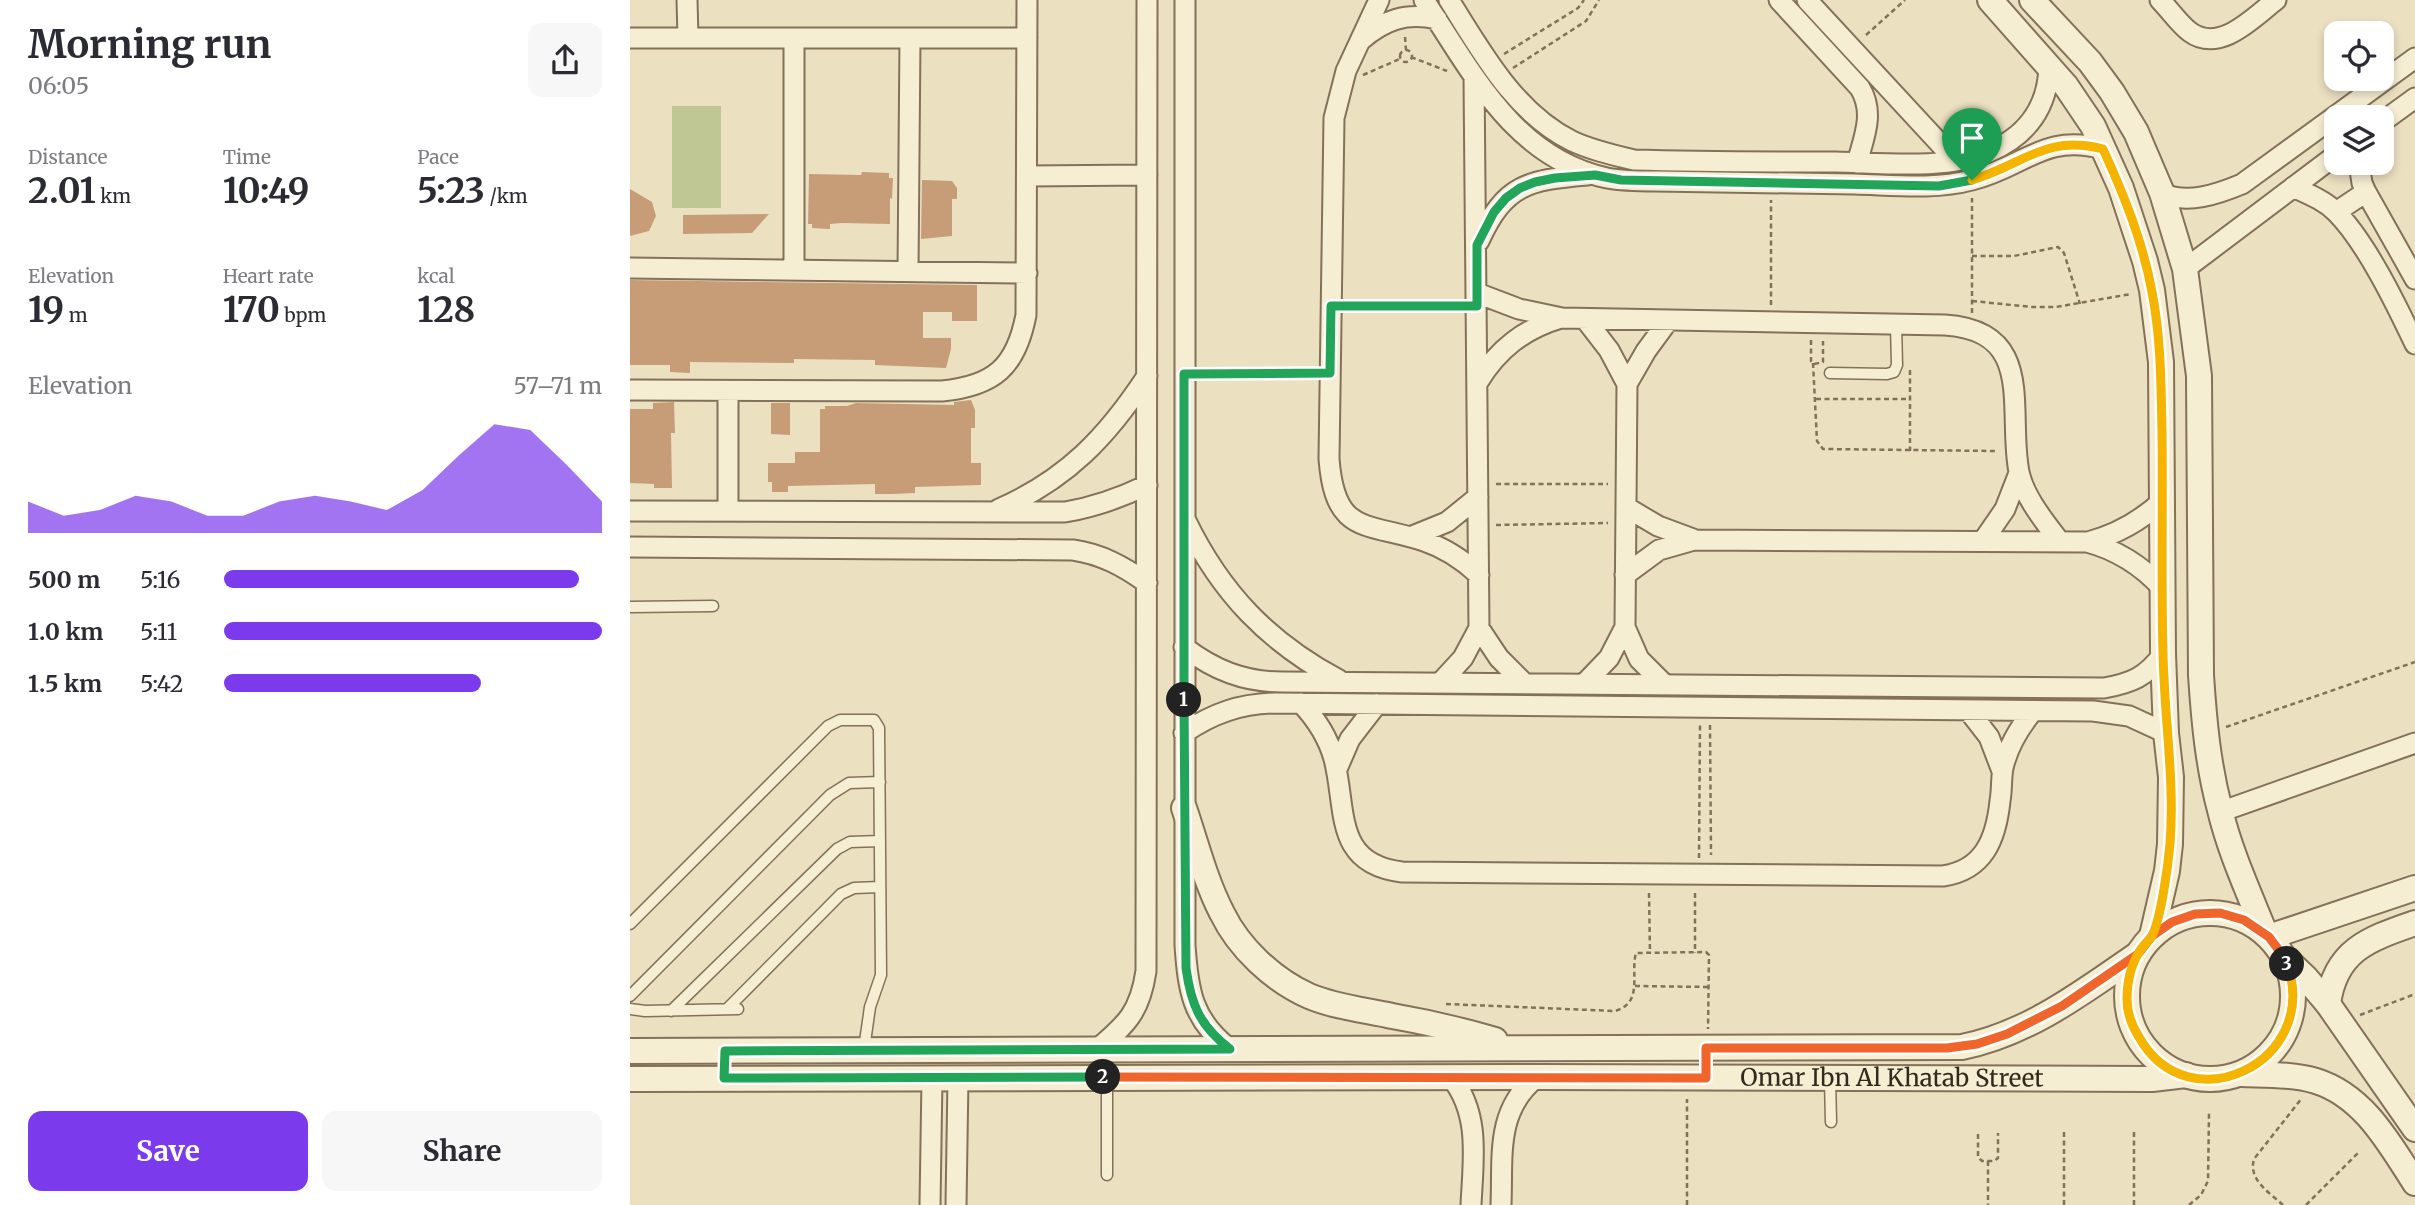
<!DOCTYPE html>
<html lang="en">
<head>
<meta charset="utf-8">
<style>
	body { margin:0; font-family:Merriweather,serif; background:#f7f7f7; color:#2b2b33; height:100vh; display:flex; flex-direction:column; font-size:26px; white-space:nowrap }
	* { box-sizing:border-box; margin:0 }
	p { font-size:23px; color:#7c7c81 }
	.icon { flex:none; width:38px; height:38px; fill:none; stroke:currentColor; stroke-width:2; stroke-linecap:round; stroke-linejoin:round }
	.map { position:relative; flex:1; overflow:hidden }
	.side { display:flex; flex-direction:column; background:#fff; width:630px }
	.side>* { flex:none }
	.tools { position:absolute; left:1694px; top:21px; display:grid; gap:14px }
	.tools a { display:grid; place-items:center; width:70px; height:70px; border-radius:14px; background:#fff; box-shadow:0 4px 10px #0003; font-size:35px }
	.pin { position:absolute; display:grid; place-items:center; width:60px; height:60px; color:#fff; margin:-72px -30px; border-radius:50% 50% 50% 0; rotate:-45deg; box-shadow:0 0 7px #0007 }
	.pin .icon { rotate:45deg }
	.km { position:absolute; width:35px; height:35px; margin:-18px; border-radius:50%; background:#222; color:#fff; font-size:19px; line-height:35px; text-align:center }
	.round { display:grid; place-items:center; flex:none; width:74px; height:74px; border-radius:14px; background:#f7f7f7 }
	.summary { display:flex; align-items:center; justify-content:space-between; height:119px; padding:0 28px }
	h1 { font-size:38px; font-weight:700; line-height:52px }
	.metrics { display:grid; grid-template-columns:repeat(3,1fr); gap:10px; height:119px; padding:7px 28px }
	.metrics div { display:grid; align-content:center }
	.metrics b { font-size:35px; font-weight:700 }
	.metrics small { font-size:19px; font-weight:400 }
	.metrics p { font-size:19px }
	.chart { height:196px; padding:14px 28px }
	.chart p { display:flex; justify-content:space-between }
	.chart svg { width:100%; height:126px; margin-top:7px; fill:#7c3aed; opacity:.7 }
	.action { display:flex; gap:14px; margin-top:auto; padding:14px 28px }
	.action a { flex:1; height:80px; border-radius:14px; background:#7c3aed; color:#fff; font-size:28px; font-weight:700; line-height:80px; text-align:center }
	.action a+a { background:#f7f7f7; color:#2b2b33 }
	ul { padding:0 28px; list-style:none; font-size:23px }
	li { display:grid; grid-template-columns:112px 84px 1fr; align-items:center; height:52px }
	li i { height:18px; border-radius:9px; background:#7c3aed }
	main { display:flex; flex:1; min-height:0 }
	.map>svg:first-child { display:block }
</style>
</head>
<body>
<main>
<section class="side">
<div class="summary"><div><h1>Morning run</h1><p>06:05</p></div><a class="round"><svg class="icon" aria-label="share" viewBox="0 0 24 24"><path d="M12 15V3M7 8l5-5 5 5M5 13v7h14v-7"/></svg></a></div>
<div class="metrics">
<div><p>Distance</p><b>2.01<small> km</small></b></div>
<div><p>Time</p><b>10:49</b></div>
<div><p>Pace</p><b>5:23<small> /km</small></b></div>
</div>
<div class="metrics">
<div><p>Elevation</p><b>19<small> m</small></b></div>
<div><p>Heart rate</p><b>170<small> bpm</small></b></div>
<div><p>kcal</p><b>128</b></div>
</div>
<div class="chart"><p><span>Elevation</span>57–71 m</p>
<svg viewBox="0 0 160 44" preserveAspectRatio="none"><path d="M0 44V33L10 38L20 36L30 31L40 33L50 38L60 38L70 33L80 31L90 33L100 36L110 29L120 17L130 6L140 8L150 20L160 33V44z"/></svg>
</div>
<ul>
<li><b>500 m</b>5:16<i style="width:94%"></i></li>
<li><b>1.0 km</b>5:11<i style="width:100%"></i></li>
<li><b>1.5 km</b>5:42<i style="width:68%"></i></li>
</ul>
<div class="action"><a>Save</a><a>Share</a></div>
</section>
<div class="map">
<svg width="1785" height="1205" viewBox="0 0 1785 1205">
	<rect width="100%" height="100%" fill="#ebe0c0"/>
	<path fill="#bfc895" d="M42 106H91V208H42Z"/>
	<path fill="#c79d78" d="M232 172 259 173V178H263L262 199 260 198V224L212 223 200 224V229L182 228V224H178L179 174 231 175Z
		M292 180 322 181 327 188V199H322V236L291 239Z
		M0 189 22 202 26 216 19 231 0 236Z
		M139 214 122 233 53 234V215Z
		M0 280 347 285V321H322V312H293V338H321V349L316 368 245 365V360L164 359V363L60 362V373L40 372V365H0Z
		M341 400 345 410V428H341V463H351V485L285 487V493L262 494H245V484L158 486V492H142V482H138V463H165V452H190V409H195V406H217L226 403 324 405V402Z
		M44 402 45 433H41L42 488H24V484L0 483V409H23V403Z
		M141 403H160V435L141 434Z"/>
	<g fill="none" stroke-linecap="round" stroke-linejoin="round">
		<defs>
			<path id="service" d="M1200 373 1257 374 1264 372 1267 365 1266 325
				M0 607 83 606
				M0 924 198 726 210 720H244L249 728 251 975 240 1007 234 1049
				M0 996 200 795 219 783 250 782
				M0 1009 15 1011 108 1009
				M97 1009 211 894 224 888 250 887
				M41 1011 207 849 220 842 250 841
				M477 1078V1175
				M1200 1079 1201 1122"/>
			<path id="minor" d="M57 0 58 38
				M555 0V945C558 990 562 1020 600 1049
				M749 0 716 71 704 118 699 459C705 535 735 522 794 541 815 548 832 559 849 575
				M794 0C842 72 884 158 977 178 993 181 1009 181 1025 181 1092 182 1158 183 1224 184 1263 185 1304 190 1342 180 1395 167 1413 133 1473 149
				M819 0C852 52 884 112 942 141 961 150 983 155 1004 160 1071 162 1139 162 1206 162 1252 163 1317 170 1359 152 1397 136 1418 107 1419 66
				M1149 0 1230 88C1245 113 1234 137 1227 163
				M1177 0 1325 160
				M1530 0C1540 10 1549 24 1560 32 1590 54 1624 17 1646 0
				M0 38H397
				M731 40C754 20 776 12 807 19
				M1752 122 1785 98
				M1729 163 1732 183 1736 192 1785 279
				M397 176 517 175
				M1663 187C1678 194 1694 200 1706 212 1736 242 1766 304 1785 344
				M1532 193C1557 205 1588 194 1612 184L1785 58
				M1706 212 1736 192
				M849 241C875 184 898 180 957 175
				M0 268 397 273
				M1555 269 1706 155
				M164 270V38
				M278 271 280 38
				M847 293 889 309 932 318 1315 325C1407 331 1377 410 1389 472 1394 497 1415 522 1430 542
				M955 319 979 350 997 384
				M848 382C868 349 894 329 931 318
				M0 390 312 391C364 386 386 367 396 315L397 0
				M98 392V511
				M996 507 1028 526 1063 539
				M369 509C437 479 477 437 517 376
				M0 511 435 512C465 507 490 498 517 485
				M556 521C591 593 638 642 709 680
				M780 537 817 522 848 497
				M1353 541 1375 509 1389 473
				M1458 542C1488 534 1511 521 1533 500
				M0 547 443 550C471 554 493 566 517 583
				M995 575 1029 550 1064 540 1457 542C1487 550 1511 565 1532 588
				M849 628 869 658 894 683
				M554 647C584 670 614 682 652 682L1474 688C1502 683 1516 677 1533 654
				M810 683 833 658 849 628 844 77
				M954 684 979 658 995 627
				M1034 684 1009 659 995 627 997 384 1016 351 1038 321
				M671 703C687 720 698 737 704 759 717 809 703 864 772 872L1313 876C1354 870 1366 839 1370 801 1372 790 1371 779 1373 768 1378 746 1389 728 1403 711
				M1338 710 1359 737 1372 771
				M554 733C583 713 610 704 645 703L1463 711 1499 716 1536 733
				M707 769 720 739 747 704
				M1590 812 1785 743
				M466 1050C497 1024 510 1012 516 971L517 0
				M821 1077C851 1115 843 1160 841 1205
				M300 1205 302 1078
				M326 1205 328 1078
				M871 1205C873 1157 865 1110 907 1077"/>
			<g id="tertiary">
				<path d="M1360 0 1436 86 1463 126 1491 188 1515 261 1522 290 1531 362 1533 654 1536 733 1541 777 1540 844 1537 871 1522 936"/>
				<path d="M1402 0 1460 62 1482 92 1506 132 1532 193 1555 269 1569 376 1571 675C1574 721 1578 765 1590 810 1600 852 1619 893 1635 933"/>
				<path d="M554 808C566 843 575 880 592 913 609 948 643 980 679 996 705 1007 735 1010 762 1016 797 1022 831 1030 865 1040"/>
				<circle cx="1580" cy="996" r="83"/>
				<path d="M1639 937 1785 888"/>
				<path d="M1657 960 1676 978 1698 1004 1785 1129"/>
				<path d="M1698 1004C1705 950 1739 939 1785 923"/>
				<path d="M0 1051 1332 1047C1398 1034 1453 992 1508 954"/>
				<path d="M1611 1074C1635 1075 1662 1074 1686 1081 1734 1096 1759 1143 1785 1183"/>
				<path id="s1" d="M0 1079 907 1077 1522 1079 1556 1075"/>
			</g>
		</defs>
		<use href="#service" stroke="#837159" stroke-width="13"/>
		<use href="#minor" stroke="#837159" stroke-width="23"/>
		<use href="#tertiary" stroke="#837159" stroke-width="28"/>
		<path stroke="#837159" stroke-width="2.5" stroke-dasharray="5 3.5" stroke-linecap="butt" d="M1236 35 1275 0
			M775 37 776 50
			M770 56a6 6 0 1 1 12 0a6 6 0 1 1-12 0Z
			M874 54 948 8 954 0
			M781 57 817 71
			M883 68 956 21 969 0
			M733 75 772 58
			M1342 256H1384L1428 247 1434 253 1450 304
			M1342 301 1402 307H1426L1501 294
			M1141 305V200
			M718 306H827
			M1342 313V198
			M1181 340V361L1184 364 1193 362V341
			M1183 363 1187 441 1193 449 1367 451
			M1280 370V451
			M572 374 684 373
			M1186 399H1280
			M866 484H978
			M866 525 978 523
			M1080 725 1081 855
			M1596 727 1785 662
			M1069 858 1070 725
			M1019 893 1020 953
			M1065 893V953
			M1005 986 1079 987
			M816 1004 985 1011C1014 1003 1000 973 1006 953L1076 952 1079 955 1078 1029
			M1730 1015 1785 994
			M1348 1134V1157L1352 1161H1364L1368 1158V1133
			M1358 1161V1205
			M1057 1205V1099
			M1434 1205V1131
			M1504 1205V1131
			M1559 1205 1571 1195 1578 1181 1579 1113
			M1653 1205C1639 1192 1618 1180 1624 1159L1672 1098
			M1676 1205 1729 1152"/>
		<use href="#service" stroke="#f6eed3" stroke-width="10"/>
		<use href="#minor" stroke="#f6eed3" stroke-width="19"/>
		<use href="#tertiary" stroke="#f6eed3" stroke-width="24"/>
	</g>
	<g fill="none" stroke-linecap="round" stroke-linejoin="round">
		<defs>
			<path id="split-1" d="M554 700V374L700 373 701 306H847V245L864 212 876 198 890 188 905 182 925 178 965 175 991 180 1309 186 1342 180"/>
			<path id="split-2" d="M473 1077 94 1078 95 1051 600 1049C570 1026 561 1005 556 968L554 700"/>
			<path id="split-3" d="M473 1077 1076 1078V1048H1317L1347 1044 1377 1034 1432 1006 1508 954 1522 936 1542 922 1565 914 1590 913 1614 920 1639 937 1654 957 1657 964"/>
			<path id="split-4" d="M1342 180C1394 164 1416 134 1473 149 1494 195 1513 242 1522 292 1531 338 1531 384 1532 431 1533 505 1531 579 1533 652 1534 716 1545 780 1540 844 1538 866 1531 918 1522 936 1519 940 1514 945 1511 949 1501 964 1497 982 1497 999 1497 1012 1502 1026 1509 1037 1559 1126 1692 1061 1657 964"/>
		</defs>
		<use href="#split-1" stroke="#fff" stroke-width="14"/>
		<use href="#split-2" stroke="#fff" stroke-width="14"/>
		<use href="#split-3" stroke="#fff" stroke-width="14"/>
		<use href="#split-4" stroke="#fff" stroke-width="14"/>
		<use href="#split-1" stroke="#22a559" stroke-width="9"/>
		<use href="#split-2" stroke="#22a559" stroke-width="9"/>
		<use href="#split-3" stroke="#f0652b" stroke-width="9"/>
		<use href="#split-4" stroke="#f5b400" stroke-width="9"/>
	</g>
	<g text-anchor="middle" stroke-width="6" stroke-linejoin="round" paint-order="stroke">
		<g font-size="24" fill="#33291d" stroke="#f3eacf">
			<text dy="8" stroke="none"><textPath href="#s1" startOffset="1262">Omar Ibn Al Khatab Street</textPath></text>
		</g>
	</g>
</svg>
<div class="tools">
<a><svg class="icon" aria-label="locate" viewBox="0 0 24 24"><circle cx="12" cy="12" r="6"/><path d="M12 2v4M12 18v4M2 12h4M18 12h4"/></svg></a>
<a><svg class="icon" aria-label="layers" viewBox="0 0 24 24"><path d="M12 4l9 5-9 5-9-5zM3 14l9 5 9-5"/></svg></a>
</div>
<div class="pin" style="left:1342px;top:180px;background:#1e9e55"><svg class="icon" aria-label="arrive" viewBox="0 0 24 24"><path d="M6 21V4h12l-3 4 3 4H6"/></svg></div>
<b class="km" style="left:554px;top:700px">1</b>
<b class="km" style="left:473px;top:1077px">2</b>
<b class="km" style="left:1657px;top:964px">3</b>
</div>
</main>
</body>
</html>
